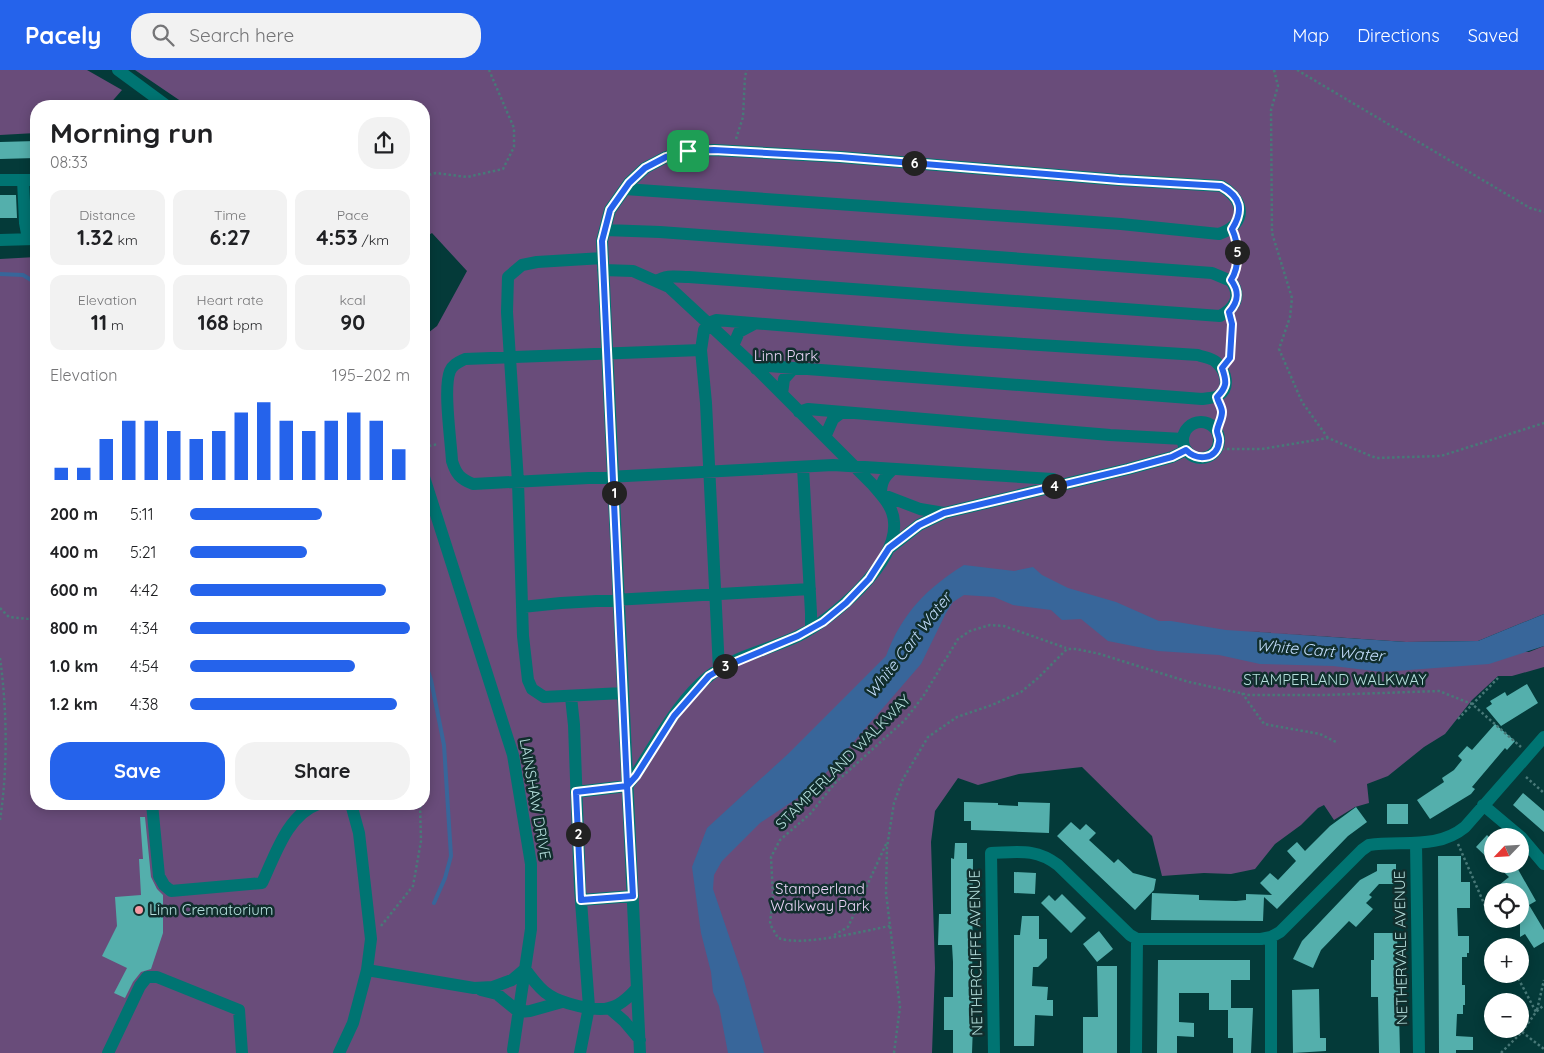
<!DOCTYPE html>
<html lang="en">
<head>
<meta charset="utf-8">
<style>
	body { margin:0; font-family:Quicksand,sans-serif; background:#f2f2f2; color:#202124; height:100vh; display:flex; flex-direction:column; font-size:19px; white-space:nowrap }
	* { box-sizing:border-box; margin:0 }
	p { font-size:16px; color:#757577 }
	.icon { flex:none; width:28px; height:28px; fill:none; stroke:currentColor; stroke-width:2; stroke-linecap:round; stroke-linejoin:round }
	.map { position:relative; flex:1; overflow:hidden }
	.sheet { position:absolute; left:30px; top:30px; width:400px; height:710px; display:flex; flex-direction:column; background:#fff; border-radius:20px; box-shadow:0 2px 12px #0003 }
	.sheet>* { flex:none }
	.needle { width:32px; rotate:245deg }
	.fabs { position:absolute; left:1484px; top:758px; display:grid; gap:10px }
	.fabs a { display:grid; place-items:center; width:45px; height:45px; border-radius:50%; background:#fff; box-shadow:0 2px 12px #0003; font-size:25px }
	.pin { position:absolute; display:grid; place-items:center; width:42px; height:42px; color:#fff; margin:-21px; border-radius:10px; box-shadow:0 2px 8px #0006 }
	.km { position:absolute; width:25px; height:25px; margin:-12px; border-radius:50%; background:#222; color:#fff; font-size:14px; line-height:25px; text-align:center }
	.round { display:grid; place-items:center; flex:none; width:52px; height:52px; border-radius:20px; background:#f2f2f2 }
	.head { display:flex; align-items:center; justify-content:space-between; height:85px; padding:0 20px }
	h1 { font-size:28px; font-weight:700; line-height:38px }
	.figures { display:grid; grid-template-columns:repeat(3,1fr); gap:8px; height:85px; padding:5px 20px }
	.figures div { display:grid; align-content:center; border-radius:12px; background:#f2f2f2; text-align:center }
	.figures b { font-size:21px; font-weight:700 }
	.figures small { font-size:14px; font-weight:400 }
	.figures p { font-size:14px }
	.chart { height:140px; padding:10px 20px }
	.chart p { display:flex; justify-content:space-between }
	.chart svg { width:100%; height:90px; margin-top:5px; stroke:#2563eb; stroke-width:6 }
	.button { display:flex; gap:10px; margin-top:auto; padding:10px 20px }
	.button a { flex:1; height:58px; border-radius:20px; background:#2563eb; color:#fff; font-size:20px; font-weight:700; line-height:58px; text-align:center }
	.button a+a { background:#f2f2f2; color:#202124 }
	ul { padding:0 20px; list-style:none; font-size:16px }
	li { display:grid; grid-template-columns:80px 60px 1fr; align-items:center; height:38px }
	li i { height:12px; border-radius:6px; background:#2563eb }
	header { display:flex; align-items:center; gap:30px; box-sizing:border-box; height:70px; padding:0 25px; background:#2563eb; color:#fff }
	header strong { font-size:24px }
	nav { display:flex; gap:28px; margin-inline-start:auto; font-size:18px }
	.search { width:350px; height:45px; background:#f2f2f2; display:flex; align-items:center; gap:12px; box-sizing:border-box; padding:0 18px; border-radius:20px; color:#757577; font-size:19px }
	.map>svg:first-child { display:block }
</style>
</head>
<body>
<header>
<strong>Pacely</strong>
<div class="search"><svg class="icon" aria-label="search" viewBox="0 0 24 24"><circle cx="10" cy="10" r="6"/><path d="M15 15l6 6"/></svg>Search here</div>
<nav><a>Map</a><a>Directions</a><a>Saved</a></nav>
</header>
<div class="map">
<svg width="1544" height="983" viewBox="0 0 1544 983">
	<rect width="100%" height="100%" fill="#043a39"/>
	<path fill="#694c7a" d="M0 0H87L122 20 108 36H36V63L0 65Z
		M135 0H1544V544L1478 571 1406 572 1246 561 1529 582 1544 576V597L1512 606H1498L1472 630 1445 664 1424 677 1388 706 1367 714 1369 733 1355 737 1334 750 1324 735 1318 738 1301 755 1275 774 1255 799 1231 804 1204 803 1162 806 1152 766 1082 697 1019 704 978 715 958 708 935 741 931 772 935 898 932 983H0V189L36 187V734H424V266L437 256 467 201 432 163 424 168V36H188Z"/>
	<path fill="#38669a" d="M964 495 1014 501 1033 497 1042 505 1068 518 1116 532 1159 551H1171L1226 560 1406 572 1478 571 1544 544V576L1489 594 1382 602 1333 596 1260 594 1219 585 1158 581 1108 571 1081 549 1062 550 1051 540 1013 535 994 527 964 525 953 532 946 543 921 594 831 698 802 725 760 753 722 791 714 805 713 819 744 910 764 983H728L719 936 713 922 711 902 701 863 692 797 707 758 789 683 886 586C902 543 927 518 964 495Z"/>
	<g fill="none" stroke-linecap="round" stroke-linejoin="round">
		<path stroke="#38669a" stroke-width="4" d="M0 204 23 205 36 213
			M424 590 431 610 444 675 451 786 445 808 434 833"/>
	</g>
	<path fill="#54afac" d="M36 71V88L0 89V72Z
		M0 125H16L17 148H0Z
		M1527 614 1538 633 1501 656 1486 638 1492 634 1490 631 1505 622 1507 626Z
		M1495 654 1515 671 1507 680 1505 678 1472 717 1475 719 1471 724 1430 749 1417 730 1444 712 1442 708 1454 700 1462 690 1458 686 1467 676 1472 680Z
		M1523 723 1544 741V762L1513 735Z
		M964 732 998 733V735L1018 736V732L1050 733 1049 763 971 760V751H964Z
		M1387 734H1408V754H1387Z
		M1356 737 1367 752 1348 766 1277 839 1264 827 1263 851 1151 850 1152 823 1199 825V830L1236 831 1246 830V824L1272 825 1260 813 1270 803 1278 810 1296 791 1287 781 1297 772 1305 781 1330 756Z
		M140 747H145L151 807 157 819 163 825V863L151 899 141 902 133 912 125 928 114 923 127 898 102 886 117 856 115 827 141 825 139 789H143Z
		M1071 752 1080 760 1086 754 1096 763 1089 770 1114 793 1118 789 1133 803 1156 809 1154 820 1135 840 1057 766Z
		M1487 765 1492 770V792L1476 777Z
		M955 773H967V789H973L972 927H974L972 983H953V960H944V927H953V892L952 875H938L939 844H951V788L954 789Z
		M1438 786H1461V812H1470V838H1457L1458 866H1469V883H1467V887H1462V915H1465V935H1463V944H1457L1456 966 1473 967V980H1456V983H1439Z
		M1377 794H1396V814H1379L1369 825 1372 827 1366 833 1373 839 1356 857 1349 851 1321 880 1313 898 1293 889 1302 871 1360 810 1377 801Z
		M1495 794H1515L1536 831 1529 835 1544 860V872L1534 878 1525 864 1520 867V821H1503L1499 815 1509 807Z
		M1014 802 1036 803 1035 824 1014 823Z
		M1062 824 1086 848 1071 863 1041 833 1049 825 1055 831Z
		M1022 846H1039V869H1047V888L1038 897H1033L1032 916 1048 917 1047 930H1053V946L1035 945 1034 976H1014V865H1020Z
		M1099 861 1113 879 1097 892 1083 874Z
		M1374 863H1397L1400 983H1379L1378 927H1371V890H1374Z
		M1158 890H1250V910H1231V938H1253L1251 983H1233V968H1228V940H1209V923H1179V952L1194 953V967L1177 966V983H1157Z
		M1097 896H1117V983H1083V947H1098Z
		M1319 919 1320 968H1326V981L1293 983 1292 920Z"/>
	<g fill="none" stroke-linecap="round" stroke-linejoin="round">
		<path stroke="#487978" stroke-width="2.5" stroke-dasharray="2.5 2.5" stroke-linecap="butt" d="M1274 0 1278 16 1271 40 1272 163 1292 228 1290 247 1279 279 1302 332 1328 368
			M1297 0 1530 138 1544 142
			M736 69 743 47 745 6 747 0
			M424 106 436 103 467 107 503 99 514 77V58L489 0
			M1236 168 1237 171 1236 199
			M1230 289 1232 253
			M1217 361 1221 353V338
			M424 377 438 374
			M1217 379H1262L1328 368 1376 388 1441 386 1544 353
			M0 538 9 547 30 549 36 544
			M0 588C7 639 8 698 0 750
			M1242 623 1264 654 1320 664 1338 673
			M1458 649 1498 608
			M1526 707 1544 723
			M1458 774 1486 838
			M381 856 413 816 421 771 420 734
			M890 856C862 861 804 877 778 868L770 854 773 825 771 787 780 770 810 744 835 713 905 650 924 625 958 569 970 561 990 555 1004 556 1066 578
			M834 865 848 857 887 772
			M1516 904 1536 942
			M1537 940 1544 910
			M1522 962 1544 979
			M894 983 900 937 886 823 887 777 894 733 903 709 928 667 957 647 992 635 1021 622 1038 608 1067 579H1076L1100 584 1189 612 1249 625H1325L1439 621 1472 634 1521 677
			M1501 983 1522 962 1536 942 1544 935"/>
		<path stroke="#007472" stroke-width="12" d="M118 0 167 36
			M0 110H23L25 153 28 169
			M23 110H36
			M625 119 1121 154 1219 164C1248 154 1245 130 1221 116L1119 110 840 87 714 80 688 81 666 87 645 98 629 113 610 140 602 171 640 983
			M605 160 660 162 1212 203 1231 211C1242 226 1235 238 1220 246L689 207C678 207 666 204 657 211
			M0 170 35 169
			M603 188 537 192 522 195 508 207 507 242 518 412 523 566 528 610 532 619 544 627 623 623
			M733 276 739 262 754 254
			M701 280 465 289C459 292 453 294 450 301 443 318 451 371 452 391 456 404 460 409 473 414L833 395 1053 409 1059 415
			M782 324 784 309 793 299
			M799 342 808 339 1110 365 1183 369
			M1183 370a18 18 0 1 1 36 0a18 18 0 1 1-36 0Z
			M825 367 833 349 841 343
			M803 397 811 543V559
			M893 399C884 407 881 412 881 424L920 439 944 443
			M424 407 513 685 531 794V859L513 980
			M891 477 919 455 944 443 1128 399 1172 387 1186 380
			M522 537 561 533 810 519
			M719 600 706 333 701 280 704 260 708 253 716 250 961 270 1198 285C1203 287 1212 288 1216 292 1226 301 1231 318 1218 326 1214 328 1207 328 1202 329L768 296H761L756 299
			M571 627 574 655 580 818 589 937 580 983
			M576 722 627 716C638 703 645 689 654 675 669 651 686 625 708 607 733 586 769 580 798 566 832 550 898 493 894 452 893 436 882 426 872 414L753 295 669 217 633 201 603 200
			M152 734 159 806 164 815 171 821 262 813C275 786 287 745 318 734
			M1483 735 1521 767 1544 794
			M1416 773 1419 983
			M581 830 633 826
			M1271 867V983
			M367 900 474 918 493 917 512 910 525 899C532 908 539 919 549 925 561 933 595 942 609 938 620 936 630 926 637 918
			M481 920 497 924 519 942 530 941 562 932
			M609 938 624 951 640 970
			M108 983 140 916 147 907H157L239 940 242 983
			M339 983 353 953 367 900 371 869 359 763 351 734
			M994 983 991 783C1018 782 1036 778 1058 795L1130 865 1137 869H1261L1271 867 1280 862 1362 780 1369 775C1402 770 1437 780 1465 757L1544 667
			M1136 983 1137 869"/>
	</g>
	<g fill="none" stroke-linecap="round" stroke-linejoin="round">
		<defs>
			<path id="route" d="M688 81 666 87 645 98 629 113 610 140 602 171 627 716 576 722 581 830 633 826 627 716 636 706 674 646 709 606 726 596 798 566 823 552 846 533 869 509 889 478 919 455 944 443 1128 399 1172 387 1186 380C1197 391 1217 390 1219 372 1220 368 1217 364 1217 361 1218 354 1222 349 1222 342 1222 337 1218 332 1217 327 1227 317 1227 312 1222 298L1230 288 1232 254 1229 242C1238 232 1240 222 1231 210 1240 196 1239 174 1232 159 1244 140 1241 127 1221 116L1119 110 840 87 714 80 688 81"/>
		</defs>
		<use href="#route" stroke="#fff" stroke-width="10"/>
		<use href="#route" stroke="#2563eb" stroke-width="6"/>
	</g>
	<circle fill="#f49aa4" stroke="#112e2d" stroke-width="2" cx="139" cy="840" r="5"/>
	<g text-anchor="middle" stroke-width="5" stroke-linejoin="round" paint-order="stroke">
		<g font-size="15" fill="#e9d4f6" stroke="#112e2d">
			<text x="786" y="291">Linn Park</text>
			<text x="820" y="824">Stamperland<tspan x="820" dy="17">Walkway Park</tspan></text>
		</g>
		<g font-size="15" fill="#b5dfdd" stroke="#112e2d">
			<text x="1335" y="615">STAMPERLAND WALKWAY</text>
			<text transform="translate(843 692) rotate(-45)" y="5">STAMPERLAND WALKWAY</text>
			<text transform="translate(535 729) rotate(80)" y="5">LAINSHAW DRIVE</text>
			<text transform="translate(1401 878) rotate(-91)" y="5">NETHERVALE AVENUE</text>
			<text transform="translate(976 883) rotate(-91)" y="5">NETHERCLIFFE AVENUE</text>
		</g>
		<g font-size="15" fill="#b5dfdd" stroke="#112e2d" text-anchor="start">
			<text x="149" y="845">Linn Crematorium</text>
		</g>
		<g font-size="16" font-style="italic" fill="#c4defd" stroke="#112e2d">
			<text transform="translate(908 575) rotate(-52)" y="6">White Cart Water</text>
			<text transform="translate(1320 580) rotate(5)" y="6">White Cart Water</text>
		</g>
	</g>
</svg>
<div class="fabs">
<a><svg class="needle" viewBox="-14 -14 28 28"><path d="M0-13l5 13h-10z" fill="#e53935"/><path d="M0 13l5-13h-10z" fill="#757577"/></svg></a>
<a><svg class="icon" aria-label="locate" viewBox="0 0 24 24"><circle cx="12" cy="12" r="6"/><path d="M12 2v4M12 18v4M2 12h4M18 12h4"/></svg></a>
<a>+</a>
<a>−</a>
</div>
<div class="pin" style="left:688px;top:81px;background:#1e9e55"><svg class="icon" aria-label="arrive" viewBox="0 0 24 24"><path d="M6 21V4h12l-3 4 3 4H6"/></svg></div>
<b class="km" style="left:614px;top:423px">1</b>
<b class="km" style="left:578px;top:764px">2</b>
<b class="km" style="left:725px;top:596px">3</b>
<b class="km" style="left:1054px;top:416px">4</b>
<b class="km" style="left:1237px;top:182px">5</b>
<b class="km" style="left:914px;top:93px">6</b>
<section class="sheet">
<div class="head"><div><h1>Morning run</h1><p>08:33</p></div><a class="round"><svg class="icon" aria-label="share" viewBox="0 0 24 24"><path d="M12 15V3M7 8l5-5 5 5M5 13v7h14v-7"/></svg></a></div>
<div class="figures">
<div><p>Distance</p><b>1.32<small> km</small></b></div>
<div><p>Time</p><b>6:27</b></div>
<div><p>Pace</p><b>4:53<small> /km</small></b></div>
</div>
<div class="figures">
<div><p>Elevation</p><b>11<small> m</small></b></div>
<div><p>Heart rate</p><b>168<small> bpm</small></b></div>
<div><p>kcal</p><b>90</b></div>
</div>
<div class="chart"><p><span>Elevation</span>195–202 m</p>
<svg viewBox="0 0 160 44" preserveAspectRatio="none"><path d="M5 44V38M15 44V38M25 44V24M35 44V15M45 44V15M55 44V20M65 44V24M75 44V20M85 44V11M95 44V6M105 44V15M115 44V20M125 44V15M135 44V11M145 44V15M155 44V29"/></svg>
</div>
<ul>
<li><b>200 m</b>5:11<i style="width:60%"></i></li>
<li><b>400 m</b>5:21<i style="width:53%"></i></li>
<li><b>600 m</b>4:42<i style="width:89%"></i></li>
<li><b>800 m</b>4:34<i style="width:100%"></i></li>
<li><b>1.0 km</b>4:54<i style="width:75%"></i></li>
<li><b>1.2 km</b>4:38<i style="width:94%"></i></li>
</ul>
<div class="button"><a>Save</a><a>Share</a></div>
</section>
</div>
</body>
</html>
